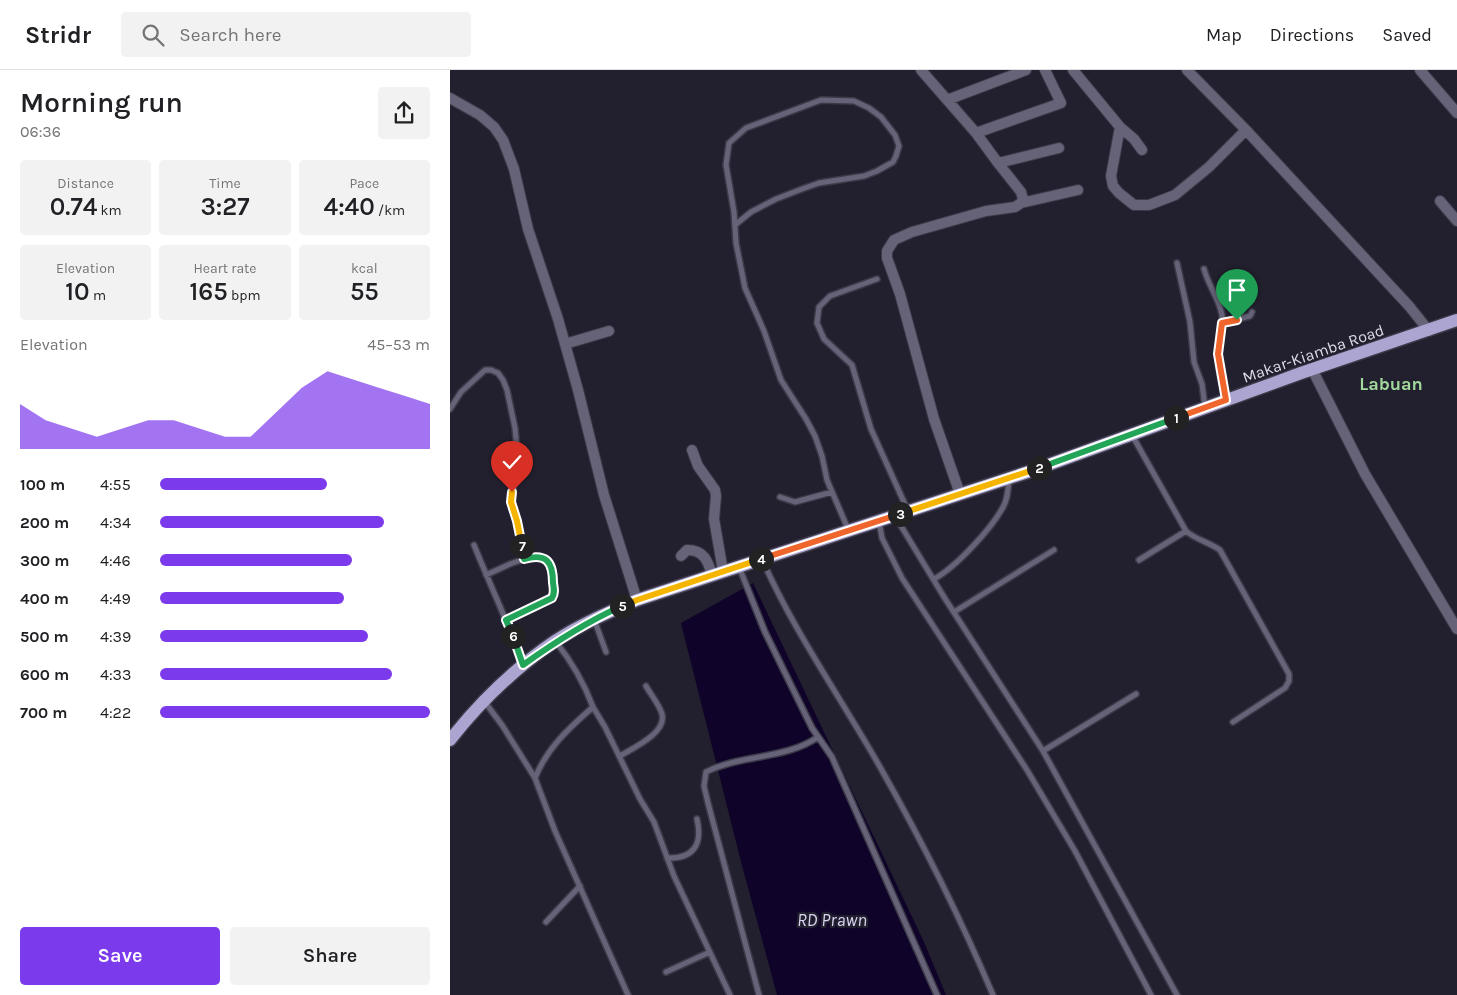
<!DOCTYPE html>
<html lang="en">
<head>
<meta charset="utf-8">
<style>
	body { margin:0; font-family:Karla,sans-serif; background:#f2f2f2; color:#202124; height:100vh; display:flex; flex-direction:column; font-size:19px; white-space:nowrap }
	* { box-sizing:border-box; margin:0 }
	p { font-size:16px; color:#757577 }
	.icon { flex:none; width:28px; height:28px; fill:none; stroke:currentColor; stroke-width:2; stroke-linecap:round; stroke-linejoin:round }
	.map { position:relative; flex:1; overflow:hidden }
	.details { display:flex; flex-direction:column; background:#fff; width:450px }
	.details>* { flex:none }
	.pin { position:absolute; display:grid; place-items:center; width:42px; height:42px; color:#fff; margin:-51px -21px; border-radius:50% 50% 50% 0; rotate:-45deg; box-shadow:0 0 5px #0007 }
	.pin .icon { rotate:45deg }
	.km { position:absolute; width:25px; height:25px; margin:-12px; border-radius:50%; background:#222; color:#fff; font-size:14px; line-height:25px; text-align:center }
	.round { display:grid; place-items:center; flex:none; width:52px; height:52px; border-radius:5px; background:#f2f2f2 }
	.headline { display:flex; align-items:center; justify-content:space-between; height:85px; padding:0 20px }
	h1 { font-size:28px; font-weight:600; line-height:38px }
	.metrics { display:grid; grid-template-columns:repeat(3,1fr); gap:8px; height:85px; padding:5px 20px }
	.metrics div { display:grid; align-content:center; border-radius:5px; background:#f2f2f2; text-align:center }
	.metrics b { font-size:25px; font-weight:600 }
	.metrics small { font-size:14px; font-weight:400 }
	.metrics p { font-size:14px }
	.chart { height:140px; padding:10px 20px }
	.chart p { display:flex; justify-content:space-between }
	.chart svg { width:100%; height:90px; margin-top:5px; fill:#7c3aed; opacity:.7 }
	.action { display:flex; gap:10px; margin-top:auto; padding:10px 20px }
	.action a { flex:1; height:58px; border-radius:5px; background:#7c3aed; color:#fff; font-size:20px; font-weight:600; line-height:58px; text-align:center }
	.action a+a { background:#f2f2f2; color:#202124 }
	ul { padding:0 20px; list-style:none; font-size:16px }
	li { display:grid; grid-template-columns:80px 60px 1fr; align-items:center; height:38px }
	li i { height:12px; border-radius:6px; background:#7c3aed }
	header { display:flex; align-items:center; gap:30px; box-sizing:border-box; height:70px; padding:0 25px; background:#fff; border-bottom:1px solid #e0e0e0 }
	header strong { font-size:24px }
	nav { display:flex; gap:28px; margin-inline-start:auto; font-size:18px }
	.search { width:350px; height:45px; background:#f2f2f2; display:flex; align-items:center; gap:12px; box-sizing:border-box; padding:0 18px; border-radius:5px; color:#757577; font-size:19px }
	main { display:flex; flex:1; min-height:0 }
	.map>svg:first-child { display:block }
</style>
</head>
<body>
<header>
<strong>Stridr</strong>
<div class="search"><svg class="icon" aria-label="search" viewBox="0 0 24 24"><circle cx="10" cy="10" r="6"/><path d="M15 15l6 6"/></svg>Search here</div>
<nav><a>Map</a><a>Directions</a><a>Saved</a></nav>
</header>
<main>
<section class="details">
<div class="headline"><div><h1>Morning run</h1><p>06:36</p></div><a class="round"><svg class="icon" aria-label="share" viewBox="0 0 24 24"><path d="M12 15V3M7 8l5-5 5 5M5 13v7h14v-7"/></svg></a></div>
<div class="metrics">
<div><p>Distance</p><b>0.74<small> km</small></b></div>
<div><p>Time</p><b>3:27</b></div>
<div><p>Pace</p><b>4:40<small> /km</small></b></div>
</div>
<div class="metrics">
<div><p>Elevation</p><b>10<small> m</small></b></div>
<div><p>Heart rate</p><b>165<small> bpm</small></b></div>
<div><p>kcal</p><b>55</b></div>
</div>
<div class="chart"><p><span>Elevation</span>45–53 m</p>
<svg viewBox="0 0 160 44" preserveAspectRatio="none"><path d="M0 44V22L10 30L20 34L30 38L40 34L50 30L60 30L70 34L80 38L90 38L100 26L110 14L120 6L130 10L140 14L150 18L160 22V44z"/></svg>
</div>
<ul>
<li><b>100 m</b>4:55<i style="width:62%"></i></li>
<li><b>200 m</b>4:34<i style="width:83%"></i></li>
<li><b>300 m</b>4:46<i style="width:71%"></i></li>
<li><b>400 m</b>4:49<i style="width:68%"></i></li>
<li><b>500 m</b>4:39<i style="width:77%"></i></li>
<li><b>600 m</b>4:33<i style="width:86%"></i></li>
<li><b>700 m</b>4:22<i style="width:100%"></i></li>
</ul>
<div class="action"><a>Save</a><a>Share</a></div>
</section>
<div class="map">
<svg width="1007" height="925" viewBox="0 0 1007 925">
	<rect width="100%" height="100%" fill="#22202e"/>
	<path fill="#100329" d="M303 513 474 872 496 925H327L290 788 231 553Z"/>
	<g fill="none" stroke-linecap="round" stroke-linejoin="round">
		<defs>
			<path id="service" d="M285 155 301 142 326 129 352 119 369 113 414 106 427 101 443 92 446 86 449 76 445 65 431 47 419 38 404 31 371 30 296 58 279 73 276 95 284 142 286 173 295 218 314 261 331 310 356 349 365 366 372 386 377 410 398 459
				M727 193 740 252 744 292 752 314 755 337
				M754 199C758 215 769 228 772 245 774 259 768 271 768 284 767 299 773 315 776 330
				M427 209 380 226 369 237 367 253 374 269 402 295 421 359 458 441
				M772 253 800 246 802 242
				M0 339 11 322 35 300H41L48 303 53 310 57 320 65 358 68 391 61 432 67 451 74 489 60 494 36 505
				M682 365 736 461C746 470 759 472 770 480L839 604V611L835 618 783 652
				M330 427 345 432 382 422
				M445 446 494 527 593 681 727 925
				M429 451 432 468 452 508 577 700 625 781 701 925
				M24 475C40 515 59 554 73 595
				M312 489C344 562 391 628 430 697 472 771 510 847 543 925
				M689 490 736 461
				M289 497 315 562 362 658 382 687 487 925
				M484 509C505 498 540 460 552 439 558 430 558 419 559 409
				M504 542 604 480
				M56 549 104 525C106 502 102 481 74 489
				M144 549 156 582
				M34 631 52 655 85 708 105 761 178 925
				M143 637 155 657 190 729 204 752 224 806 280 925
				M593 681 686 624
				M170 686C183 678 217 663 212 644 209 634 201 625 196 616
				M85 708C97 678 119 658 143 637 134 613 122 592 106 572
				M217 788C243 789 253 775 247 749
				M96 852 130 816
				M216 902 260 882
				M309 925 258 733 254 716 256 702C291 684 335 690 368 667"/>
			<path id="minor" d="M471 0 526 63 548 93 609 78
				M623 0 670 57 661 106 663 116 669 123 684 135H699L725 125 759 97 796 60
				M737 0 796 60 959 236 979 261
				M970 0 1007 43
				M0 28 30 45 44 57 53 70 64 99 78 159 108 249 128 320 154 425 187 530
				M497 30 576 0
				M670 57 684 69 692 80
				M526 63 611 33 595 0
				M990 131 1007 151
				M571 133 628 120
				M115 274 159 261
				M862 299 915 404 1007 559
				M242 380 248 396 265 420 266 426 264 449 273 501
				M510 424 484 349 450 224 437 188V181L444 170 462 162 536 141 565 137 571 133 573 129 571 122 548 93
				M231 486 237 480C254 480 258 491 262 505"/>
			<path id="primary" d="M0 670C30 632 65 598 105 571 131 554 159 542 187 530L584 400 851 303 1007 250"/>
		</defs>
		<use href="#service" stroke="#3c3a48" stroke-width="8"/>
		<use href="#minor" stroke="#3c3a48" stroke-width="12"/>
		<use href="#primary" stroke="#3c3a48" stroke-width="15"/>
		<use href="#service" stroke="#666379" stroke-width="5"/>
		<use href="#minor" stroke="#666379" stroke-width="10"/>
		<use href="#primary" stroke="#aca4d1" stroke-width="12"/>
	</g>
	<g fill="none" stroke-linecap="round" stroke-linejoin="round">
		<defs>
			<path id="split-1" d="M726 348 776 330 768 284 772 253 787 250"/>
			<path id="split-2" d="M589 398 726 348"/>
			<path id="split-3" d="M450 444 589 398"/>
			<path id="split-4" d="M311 489 450 444"/>
			<path id="split-5" d="M172 536 187 530 311 489"/>
			<path id="split-6" d="M63 566 73 595C105 572 136 552 172 536"/>
			<path id="split-7" d="M63 566 56 550 102 528C105 523 104 519 103 513 103 491 96 483 74 489L72 476"/>
			<path id="split-8" d="M62 422 61 432 67 451 72 476"/>
		</defs>
		<use href="#split-1" stroke="#fff" stroke-width="10"/>
		<use href="#split-2" stroke="#fff" stroke-width="10"/>
		<use href="#split-3" stroke="#fff" stroke-width="10"/>
		<use href="#split-4" stroke="#fff" stroke-width="10"/>
		<use href="#split-5" stroke="#fff" stroke-width="10"/>
		<use href="#split-6" stroke="#fff" stroke-width="10"/>
		<use href="#split-7" stroke="#fff" stroke-width="10"/>
		<use href="#split-8" stroke="#fff" stroke-width="10"/>
		<use href="#split-1" stroke="#f0652b" stroke-width="6"/>
		<use href="#split-2" stroke="#22a559" stroke-width="6"/>
		<use href="#split-3" stroke="#f5b400" stroke-width="6"/>
		<use href="#split-4" stroke="#f0652b" stroke-width="6"/>
		<use href="#split-5" stroke="#f5b400" stroke-width="6"/>
		<use href="#split-6" stroke="#22a559" stroke-width="6"/>
		<use href="#split-7" stroke="#22a559" stroke-width="6"/>
		<use href="#split-8" stroke="#f5b400" stroke-width="6"/>
	</g>
	<g text-anchor="middle" stroke-width="4.5" stroke-linejoin="round" paint-order="stroke">
		<g font-size="16" fill="#dcdbe5" stroke="#22202e">
			<text transform="translate(863 283) rotate(-19)" y="6">Makar-Kiamba Road</text>
		</g>
		<g font-size="18" font-weight="bold" fill="#a3d99d" stroke="#22202e">
			<text x="941" y="320">Labuan</text>
		</g>
		<g font-size="18" font-style="italic" fill="#d9d4f3" stroke="#22202e">
			<text x="382" y="856">RD Prawn</text>
		</g>
	</g>
</svg>
<div class="pin" style="left:787px;top:250px;background:#1e9e55"><svg class="icon" aria-label="arrive" viewBox="0 0 24 24"><path d="M6 21V4h12l-3 4 3 4H6"/></svg></div>
<div class="pin" style="left:62px;top:422px;background:#d93025"><svg class="icon" aria-label="check" viewBox="0 0 24 24"><path d="M5 12l5 5 9-10"/></svg></div>
<b class="km" style="left:726px;top:348px">1</b>
<b class="km" style="left:589px;top:398px">2</b>
<b class="km" style="left:450px;top:444px">3</b>
<b class="km" style="left:311px;top:489px">4</b>
<b class="km" style="left:172px;top:536px">5</b>
<b class="km" style="left:63px;top:566px">6</b>
<b class="km" style="left:72px;top:476px">7</b>
</div>
</main>
</body>
</html>
